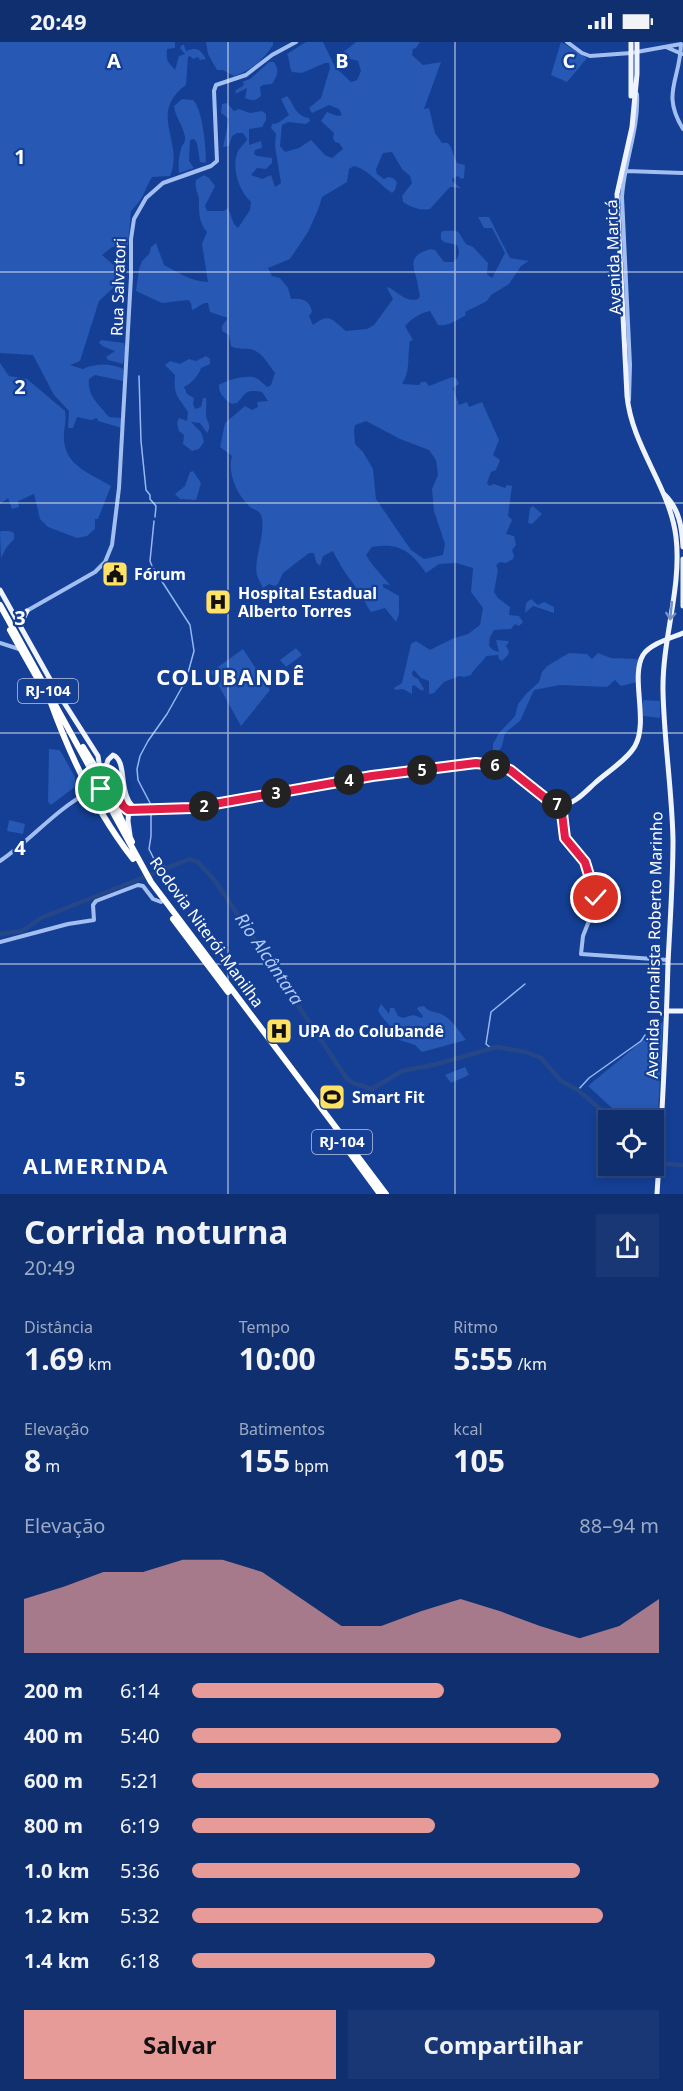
<!DOCTYPE html>
<html lang="pt">
<head>
<meta charset="utf-8">
<style>
	body { margin:0; font-family:"Noto Sans",sans-serif; background:#183774; color:#f1f3f6; height:100vh; display:flex; flex-direction:column; font-size:22px; white-space:nowrap }
	* { box-sizing:border-box; margin:0 }
	p { font-size:20px; color:#9ba9c3 }
	.icon { flex:none; width:33px; height:33px; fill:none; stroke:currentColor; stroke-width:2; stroke-linecap:round; stroke-linejoin:round }
	.map { position:relative; height:1152px; overflow:hidden }
	.sheet { display:flex; flex-direction:column; background:#0f2f6f; flex:1 }
	.sheet>* { flex:none }
	.fabs { position:absolute; left:598px; top:1068px; display:grid; gap:12px }
	.fabs a { display:grid; place-items:center; width:66px; height:66px; border-radius:0px; background:#0f2f6f; box-shadow:0 3px 9px #0003,0 0 0 2px #2f4a82; font-size:30px }
	.pin { position:absolute; display:grid; place-items:center; width:51px; height:51px; color:#fff; margin:-26px; border:3px solid #fff; border-radius:50%; box-shadow:0 2px 6px #0007 }
	.km { position:absolute; width:30px; height:30px; margin:-15px; border-radius:50%; background:#222; color:#fff; font-size:16px; line-height:30px; text-align:center }
	.round { display:grid; place-items:center; flex:none; width:63px; height:63px; border-radius:0px; background:#183774 }
	.head { display:flex; align-items:center; justify-content:space-between; height:102px; padding:0 24px }
	h1 { font-size:33px; font-weight:700; line-height:45px }
	.figures { display:grid; grid-template-columns:repeat(3,1fr); gap:9px; height:102px; padding:6px 24px }
	.figures div { display:grid; align-content:center }
	.figures b { font-size:30px; font-weight:700 }
	.figures small { font-size:16px; font-weight:400 }
	.figures p { font-size:16px }
	.chart { height:168px; padding:12px 24px }
	.chart p { display:flex; justify-content:space-between }
	.chart svg { width:100%; height:108px; margin-top:6px; fill:#e69b98; opacity:.7 }
	.action { display:flex; gap:12px; margin-top:auto; padding:12px 24px }
	.action a { flex:1; height:69px; border-radius:0px; background:#e69b98; color:#111; font-size:24px; font-weight:700; line-height:69px; text-align:center }
	.action a+a { background:#183774; color:#f1f3f6 }
	ul { padding:0 24px; list-style:none; font-size:20px }
	li { display:grid; grid-template-columns:96px 72px 1fr; align-items:center; height:45px }
	li i { height:15px; border-radius:8px; background:#e69b98 }
	.status { display:flex; justify-content:space-between; align-items:center; height:42px; padding:0 30px; background:#0f2f6f; direction:ltr }
	.status svg { height:16px; fill:currentColor }
	.map>svg:first-child { display:block }
</style>
</head>
<body>
<div class="status"><b>20:49</b><svg viewBox="0 0 49 12"><path d="M0 12V9h3v3zM5 12V6h3v6zM10 12V3h3v9zM15 12V0h3v12zM26 1h20v11H26zM47 4h2v5h-2z"/></svg></div>
<div class="map">
<svg width="683" height="1152" viewBox="0 0 683 1152">
	<rect width="100%" height="100%" fill="#143f94"/>
	<path fill="#2658b4" fill-rule="evenodd" d="M0 0H175V6L167 7C166 20 167 18 175 28L179 14 185 12 180 6 182 3H184L186 9C197 5 200 7 206 17L200 18 198 15 193 17 190 14 188 15 186 43C147 71 185 101 170 134L152 135C143 150 146 154 131 169L128 203 112 205 102 213 116 225 114 245 99 259 80 319 70 323 83 327C95 321 112 321 123 327V339L95 333 89 337C87 354 99 362 109 375L122 376V386L98 379 97 376 91 378 77 375 73 386H68L69 369 54 353 33 313 0 311Z
		M206 0H273V3C264 17 250 30 234 34L223 28H217L208 12Z
		M306 0H323L335 25 351 40 357 38 361 29 358 19 344 15 341 12 356 0H420L416 6 413 7 412 13 423 23 441 20 424 67 429 66 435 91 442 101H448C453 106 453 115 457 121L465 123 464 136 461 137 458 134 452 137 453 140 461 146 450 145 430 167C420 169 411 165 403 160L402 154 412 141 410 134 402 127 392 110 383 111 376 127 377 132 384 137 388 135 393 136 397 140 395 148 392 151C378 142 370 128 354 124L349 127 347 140 322 155 318 168 308 190 290 217 268 226 272 234 280 236 288 246 291 257C302 256 310 258 312 270L309 274 313 283C330 270 332 278 346 289L367 287 374 283 393 257 387 246 388 245C398 250 406 261 418 257L420 254C418 248 418 241 416 235 411 219 412 213 430 207L435 208 444 220H453C460 215 460 210 457 203L444 200 441 197V191L443 189C462 188 457 189 466 202L473 205 488 221 487 232 492 236 505 211 492 186H484L478 175H489L510 216 529 219 521 224 509 242 491 253 487 259 465 270 466 273C457 278 448 285 438 283L430 269C422 270 411 277 405 284L413 298 410 299C407 315 411 328 402 342L419 343 421 340H426L429 344 452 335 457 337 459 342 453 346 459 363 467 360 469 365 482 360 499 398 493 413 500 418 496 428 491 430 487 441 489 444 494 442 505 446 507 443 512 444 508 474 512 478 506 492 514 494 516 503 512 508 514 514 513 517 506 521 500 520 496 523 498 528 494 550 498 556 510 565 509 573 519 574 523 580 519 584 515 582 511 587 494 588 490 595 489 604 493 608 499 610 496 598 508 599 509 600 506 604 509 609 508 613 502 619 499 617 498 613 486 614C482 621 475 625 471 633L464 635 459 634 444 640 434 651 429 652V639L421 636 414 628 412 631 413 634 418 637 424 647 422 649 414 643 412 644V652L403 647 395 648 394 646 402 641 411 602 416 599 430 608 454 596 468 592 480 583 483 566 471 550 473 526 456 521 439 522 426 531C411 509 399 500 372 505L366 513C372 524 382 533 390 543L383 542V545L399 554V572L396 580 385 566 371 570C366 564 364 555 359 549 348 535 340 524 333 509L323 514 320 524 316 520 314 511H309L283 531 278 542 275 544 269 542 263 546C261 542 258 537 257 533 253 519 267 488 261 473 259 468 254 468 250 465 237 453 227 431 232 414L220 405 225 381 245 364 252 368 258 365 257 360 268 359 262 350C244 347 247 351 237 361L232 362C225 358 218 351 219 343 226 338 248 332 256 336 260 338 264 342 267 345L271 343 275 331C268 322 262 309 250 307 242 306 238 308 231 304L229 293 222 289V284L228 276 210 270 208 261C202 260 198 266 192 268L191 261 188 258 162 261 136 249 139 227 142 219 149 212 151 205 156 201 164 223C178 230 192 240 208 240L202 202 207 190C198 179 199 170 199 157 198 150 194 146 196 138L204 133 209 136 215 144 205 164 207 169H224L228 166 234 182 238 186 250 168 251 160C239 149 231 126 238 109 241 104 245 102 247 97L243 91H237L232 94 229 104 223 105 229 77 221 71 222 62 227 61 234 69 239 67 250 71 262 69 266 72V78L262 85 249 87V103L261 99 262 106 255 108 254 112 257 114 272 116V121L266 127 257 126 251 133 262 137 271 133 275 145 281 141 275 104 276 92 271 86 272 82 278 81 289 73 281 57 287 54C294 62 295 74 309 76L310 79 306 82 288 80 282 83 280 104 285 110 299 106 311 98 325 113 332 116 343 107 339 101 335 100 333 96 334 91 321 79 327 70 337 74 342 73 339 67 329 63 312 71 309 66 321 56 330 26 329 21H325L302 31 292 30C289 26 290 18 287 12ZM366 379 400 397 429 408 436 418 438 433 432 447 434 469 445 502 443 513 424 517 411 508 376 457 373 427 363 410 355 402 354 389 355 383Z
		M561 0 587 16 567 40 551 33Z
		M269 20H274C280 29 277 34 272 42L263 43 260 45 261 54C256 59 252 59 245 56L247 46 235 52 236 48 243 44 244 41 242 40 250 37Z
		M182 57 193 58C203 68 206 105 206 121L200 120 197 101 194 97 190 98 189 119 194 126 179 131C178 123 179 114 181 107 182 102 186 101 185 95 183 83 175 75 174 64Z
		M101 298 124 301 126 309 123 322 108 318 106 315 115 309 104 305 99 301Z
		M206 314 210 317V322L201 326C199 333 191 342 184 345L187 352 194 356 193 362 195 367 201 365 203 356H206C207 362 206 366 206 372 206 381 213 382 207 391L200 381 191 380 201 390 204 400 199 407 192 409 183 402 184 393 179 389 177 381 179 376 187 379 188 370C178 354 173 354 175 333L165 323 170 319 180 322 189 317 196 319Z
		M0 321 9 334 27 337 65 369C67 379 63 389 64 398 66 425 92 432 111 444L98 477H95V487L87 494 77 496 48 485 40 477 34 452 18 459 19 465 12 467 8 456 0 462Z
		M193 429 201 441 196 458 180 457 175 452 185 444 190 430Z
		M533 464 542 472 532 482 528 481 530 466Z
		M2 489H9L14 491V497L6 506 1 516 0 490Z
		M531 557 538 563 544 560 554 565V571L533 564 525 571 526 561Z
		M296 606 302 613 286 625 280 618Z
		M243 607 270 648 241 684 211 630Z
		M569 611 587 612 592 617 598 611 611 616 638 617 637 640 621 644 615 638 607 645 560 643 534 648 520 679 505 691 502 704 496 714H493V702L499 691 515 674 518 662 526 652 539 640 542 630 547 624Z
		M643 658 660 659V676L643 674Z
		M49 707 59 708 61 710 75 735 76 744 51 763 48 760Z
		M9 778 25 782 23 792 7 789Z
		M381 962 389 972 390 966H394L398 974 403 976 413 973 422 976 423 974 417 967 418 965 424 964C430 971 434 969 441 972 452 977 459 989 466 998L422 1010 415 1003 396 997C391 980 384 981 378 968Z
		M663 980 656 1107H654V1078H619L612 1066 588 1044C606 1028 626 1015 642 997L645 998 649 994 648 991Z
		M465 1025 469 1033 451 1041 445 1033Z"/>
	<g fill="none" stroke-linecap="round" stroke-linejoin="round">
		<path stroke="#95b8f5" stroke-width="1.5" d="M139 334 141 399 146 448 150 453V457L156 464 155 475
			M152 524 150 519 154 479
			M154 527 190 583 194 609 186 638 167 672 148 699 140 714 137 727 138 738 151 763V794L149 807 157 823 167 825
			M491 1006 486 1002 491 970 525 942
			M578 1048 589 1036 641 999 645 993"/>
		<path stroke="#264787" stroke-width="4.5" d="M0 892 22 889 41 876 190 817 198 820 216 840 347 1037 353 1041 372 1047 402 1029 433 1023 497 1005 526 1010 541 1016 561 1039 578 1048 605 1071 610 1078
			M654 1121 683 1123"/>
		<path stroke="#a3bff2" stroke-width="4" d="M567 0 582 11 590 14 631 11 681 2C680 39 661 51 683 87
			M666 5 682 12
			M626 129 683 131
			M629 358 630 323 622 155C624 120 639 88 637 52
			M16 575 95 530 105 520 112 503 119 446 131 235V197L134 177 146 156 163 141 211 124 217 119 214 49 216 43 246 33 272 13 296 0
			M0 601 19 607
			M561 763 565 796 567 801 582 815 595 851 594 866 583 894 581 912 668 918
			M0 819C31 798 56 767 89 750
			M0 900 68 882 94 878 93 863 96 859 138 843 143 844 153 857 161 860"/>
		<path stroke="#eef3ff" stroke-width="5" d="M637 0V32L632 85 617 152 627 354C632 405 670 445 676 495 682 546 662 597 663 649 664 699 672 748 673 798 673 839 670 880 668 921 666 998 662 1075 657 1152
			M631 54V0
			M664 452C679 466 682 485 683 505
			M683 517V564
			M0 548 56 648 98 714 101 734 90 749
			M20 583 27 569
			M129 767 128 779 130 793
			M138 768C116 757 129 719 113 713L108 718 105 727 123 764 129 769 191 766 340 739 476 721C490 722 503 724 516 732 529 740 544 762 561 763 574 763 586 749 595 741 607 730 627 718 635 704 649 679 630 635 643 613 650 602 671 596 683 591
			M667 969H683"/>
		<path stroke="#fff" stroke-width="6" d="M0 563 95 735
			M10 588 36 634
			M51 661C71 716 97 771 133 817
			M83 705 101 734 132 800
			M104 754 151 840 386 1152
			M173 877 228 950
			M347 1107 380 1152"/>
		<path stroke="#fff" stroke-width="6" d="M95 735 104 754"/>
	</g>
	<defs><path id="oneway-shaft" d="M-6 0H5M1.5-3L5.5 0L1.5 3" fill="none" stroke-width="1.6" stroke-linecap="round" stroke-linejoin="round" transform="scale(1.5)"/></defs>
	<use stroke="#7690c4" href="#oneway-shaft" transform="translate(671 569) rotate(96)"/>
	<g fill="none" stroke-linecap="round" stroke-linejoin="round">
		<defs>
			<path id="route" d="M101 747 93 748 101 734H109L123 764 128 768 192 766 372 734 476 721 494 723 510 728 549 759 561 763 565 796 585 820 596 856"/>
		</defs>
		<use href="#route" stroke="#fff" stroke-width="12"/>
		<use href="#route" stroke="#e11d48" stroke-width="8"/>
	</g>
	<path fill="none" stroke="#fff" stroke-width="1.5" stroke-opacity="0.55" d="M228 0V1152M455 0V1152M0 230H683M0 461H683M0 691H683M0 922H683"/>
	<defs>
		<symbol id="civic-square" viewBox="-11 -11 22 22"><rect x="-9" y="-9" width="18" height="18" rx="4" fill="#ffe164" stroke="#143f94"/><path d="M-.6-6.5H3V-4.5H.6V-3L4-1V1h2V6H-6V1h2V-1L-.6-3ZM-1.2 2.5V6h2.4V2.5Z" fill="#111"/></symbol>
		<symbol id="hospital-square" viewBox="-11 -11 22 22"><rect x="-9" y="-9" width="18" height="18" rx="4" fill="#ffe164" stroke="#143f94"/><path d="M-5-5h3v3.5h4V-5h3V5h-3V1.5h-4V5h-3Z" fill="#111"/></symbol>
		<symbol id="stadium-square" viewBox="-11 -11 22 22"><rect x="-9" y="-9" width="18" height="18" rx="4" fill="#ffe164" stroke="#143f94"/><path d="M0-5a6.5 5 0 1 0 0 10a6.5 5 0 1 0 0-10ZM-3.5-1.8h7v3.6h-7Z" fill="#111"/></symbol>
	</defs>
	<g fill-rule="evenodd">
		<use href="#civic-square" x="100" y="517" width="30" height="30"/>
		<use href="#hospital-square" x="203" y="545" width="30" height="30"/>
		<use href="#hospital-square" x="264" y="974" width="30" height="30"/>
		<use href="#stadium-square" x="317" y="1040" width="30" height="30"/>
	</g>
	<g text-anchor="middle" stroke-width="4.5" stroke-linejoin="round" paint-order="stroke">
		<g fill="#143f94" stroke="#b8c5df" stroke-width="1.5">
			<rect x="18" y="637" width="60" height="24" rx="4.5"/>
			<rect x="312" y="1088" width="60" height="24" rx="4.5"/>
		</g>
		<g font-size="15" font-weight="bold" fill="#fff">
			<text x="48" y="654">RJ-104</text>
			<text x="342" y="1105">RJ-104</text>
		</g>
		<g font-size="16" fill="#fff" stroke="#143f94">
			<text transform="translate(613 215) rotate(-92)" y="6">Avenida Maricá</text>
			<text transform="translate(118 245) rotate(-88)" y="6">Rua Salvatori</text>
			<text transform="translate(207 890) rotate(54)" y="6">Rodovia Niterói-Manilha</text>
			<text transform="translate(654 903) rotate(-89)" y="6">Avenida Jornalista Roberto Marinho</text>
		</g>
		<g font-size="16" font-weight="bold" fill="#fff" stroke="#143f94" text-anchor="start">
			<text x="134" y="538">Fórum</text>
			<text x="238" y="557">Hospital Estadual<tspan x="238" dy="18">Alberto Torres</tspan></text>
			<text x="298" y="995">UPA do Colubandê</text>
			<text x="352" y="1061">Smart Fit</text>
		</g>
		<g font-size="18" font-style="italic" fill="#afcaf9" stroke="#143f94">
			<text transform="translate(269 917) rotate(56)" y="6">Rio Alcântara</text>
		</g>
		<g font-size="22" font-weight="bold" letter-spacing="1.5" fill="#fff" stroke="#143f94">
			<text x="231" y="643">COLUBANDÊ</text>
			<text x="96" y="1132">ALMERINDA</text>
		</g>
	</g>
	<g font-size="20" text-anchor="middle" font-weight="bold" fill="#fff" stroke="#143f94" stroke-width="4.5" stroke-linejoin="round" paint-order="stroke">
		<text x="114" y="26">A</text>
		<text x="342" y="26">B</text>
		<text x="569" y="26">C</text>
		<text x="20" y="122">1</text>
		<text x="20" y="352">2</text>
		<text x="20" y="583">3</text>
		<text x="20" y="813">4</text>
		<text x="20" y="1044">5</text>
	</g>
</svg>
<div class="fabs">
<a><svg class="icon" aria-label="locate" viewBox="0 0 24 24"><circle cx="12" cy="12" r="6"/><path d="M12 2v4M12 18v4M2 12h4M18 12h4"/></svg></a>
</div>
<div class="pin" style="left:101px;top:747px;background:#1e9e55"><svg class="icon" aria-label="arrive" viewBox="0 0 24 24"><path d="M6 21V4h12l-3 4 3 4H6"/></svg></div>
<div class="pin" style="left:596px;top:856px;background:#d93025"><svg class="icon" aria-label="check" viewBox="0 0 24 24"><path d="M5 12l5 5 9-10"/></svg></div>
<b class="km" style="left:204px;top:764px">2</b>
<b class="km" style="left:276px;top:751px">3</b>
<b class="km" style="left:349px;top:738px">4</b>
<b class="km" style="left:422px;top:728px">5</b>
<b class="km" style="left:495px;top:723px">6</b>
<b class="km" style="left:557px;top:762px">7</b>
</div>
<section class="sheet">
<div class="head"><div><h1>Corrida noturna</h1><p>20:49</p></div><a class="round"><svg class="icon" aria-label="share" viewBox="0 0 24 24"><path d="M12 15V3M7 8l5-5 5 5M5 13v7h14v-7"/></svg></a></div>
<div class="figures">
<div><p>Distância</p><b>1.69<small> km</small></b></div>
<div><p>Tempo</p><b>10:00</b></div>
<div><p>Ritmo</p><b>5:55<small> /km</small></b></div>
</div>
<div class="figures">
<div><p>Elevação</p><b>8<small> m</small></b></div>
<div><p>Batimentos</p><b>155<small> bpm</small></b></div>
<div><p>kcal</p><b>105</b></div>
</div>
<div class="chart"><p><span>Elevação</span>88–94 m</p>
<svg viewBox="0 0 160 44" preserveAspectRatio="none"><path d="M0 44V22L10 17L20 11L30 11L40 6L50 6L60 11L70 22L80 33L90 33L100 27L110 22L120 27L130 33L140 38L150 33L160 22V44z"/></svg>
</div>
<ul>
<li><b>200 m</b>6:14<i style="width:54%"></i></li>
<li><b>400 m</b>5:40<i style="width:79%"></i></li>
<li><b>600 m</b>5:21<i style="width:100%"></i></li>
<li><b>800 m</b>6:19<i style="width:52%"></i></li>
<li><b>1.0 km</b>5:36<i style="width:83%"></i></li>
<li><b>1.2 km</b>5:32<i style="width:88%"></i></li>
<li><b>1.4 km</b>6:18<i style="width:52%"></i></li>
</ul>
<div class="action"><a>Salvar</a><a>Compartilhar</a></div>
</section>
</body>
</html>
